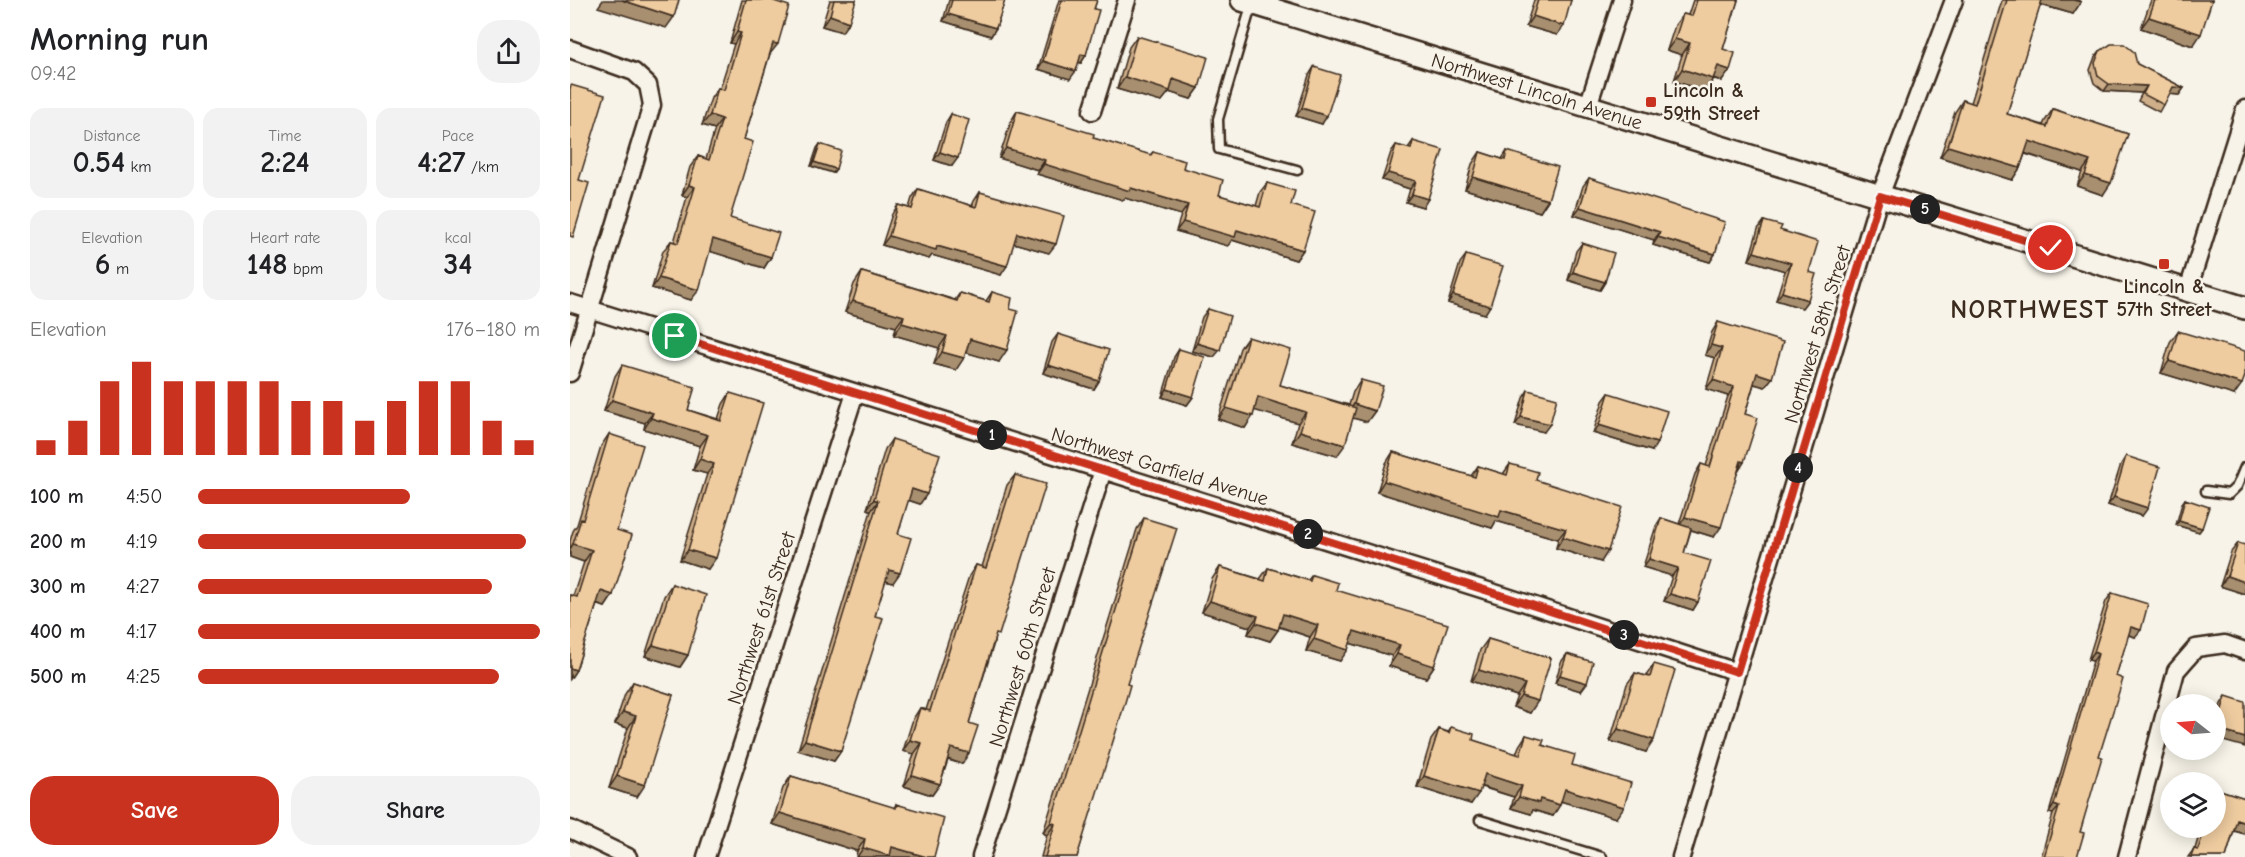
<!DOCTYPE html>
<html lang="en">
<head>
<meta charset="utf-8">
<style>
	body { margin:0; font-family:"Comic Neue",sans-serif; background:#f2f2f2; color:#202124; height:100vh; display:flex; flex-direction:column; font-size:22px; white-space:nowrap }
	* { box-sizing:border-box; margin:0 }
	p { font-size:20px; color:#757577 }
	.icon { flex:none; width:33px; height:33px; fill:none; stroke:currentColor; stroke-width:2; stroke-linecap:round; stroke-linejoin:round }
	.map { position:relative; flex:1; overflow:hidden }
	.details { display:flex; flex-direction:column; background:#fff; width:570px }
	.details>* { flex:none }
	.needle { width:39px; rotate:287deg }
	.fabs { position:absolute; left:1590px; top:694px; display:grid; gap:12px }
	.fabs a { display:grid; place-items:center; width:66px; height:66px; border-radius:50%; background:#fff; box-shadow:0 3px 15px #0003; font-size:30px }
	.pin { position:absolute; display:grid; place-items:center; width:51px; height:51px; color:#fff; margin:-26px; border:3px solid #fff; border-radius:50%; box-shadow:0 2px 6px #0007 }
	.km { position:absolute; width:30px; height:30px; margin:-15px; border-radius:50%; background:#222; color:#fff; font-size:16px; line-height:30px; text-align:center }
	.round { display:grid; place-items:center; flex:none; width:63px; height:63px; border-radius:24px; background:#f2f2f2 }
	.overview { display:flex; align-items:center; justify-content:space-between; height:102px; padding:0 30px }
	h1 { font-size:33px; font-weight:600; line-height:45px }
	.figures { display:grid; grid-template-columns:repeat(3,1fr); gap:9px; height:102px; padding:6px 30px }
	.figures div { display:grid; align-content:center; border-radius:15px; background:#f2f2f2; text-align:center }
	.figures b { font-size:30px; font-weight:600 }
	.figures small { font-size:16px; font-weight:400 }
	.figures p { font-size:16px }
	.chart { height:168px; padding:12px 30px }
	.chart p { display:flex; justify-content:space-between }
	.chart svg { width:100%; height:108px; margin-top:6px; stroke:#c8321e; stroke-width:6 }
	.cta { display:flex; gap:12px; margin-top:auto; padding:12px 30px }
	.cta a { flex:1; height:69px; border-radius:24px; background:#c8321e; color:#fff; font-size:24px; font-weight:600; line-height:69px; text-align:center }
	.cta a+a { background:#f2f2f2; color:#202124 }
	ul { padding:0 30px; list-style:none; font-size:20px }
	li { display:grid; grid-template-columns:96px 72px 1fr; align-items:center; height:45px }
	li i { height:15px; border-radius:8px; background:#c8321e }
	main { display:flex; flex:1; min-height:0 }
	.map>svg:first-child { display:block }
</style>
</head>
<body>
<main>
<section class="details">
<div class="overview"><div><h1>Morning run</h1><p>09:42</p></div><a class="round"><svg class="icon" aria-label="share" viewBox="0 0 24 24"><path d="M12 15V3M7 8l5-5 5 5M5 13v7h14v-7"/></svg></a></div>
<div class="figures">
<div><p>Distance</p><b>0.54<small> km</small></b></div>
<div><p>Time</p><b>2:24</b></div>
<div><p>Pace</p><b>4:27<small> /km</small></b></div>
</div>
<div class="figures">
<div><p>Elevation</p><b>6<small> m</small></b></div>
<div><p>Heart rate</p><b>148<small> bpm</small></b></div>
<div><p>kcal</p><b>34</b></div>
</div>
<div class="chart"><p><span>Elevation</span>176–180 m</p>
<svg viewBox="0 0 160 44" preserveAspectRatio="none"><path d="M5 44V38M15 44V30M25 44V14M35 44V6M45 44V14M55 44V14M65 44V14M75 44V14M85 44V22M95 44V22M105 44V30M115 44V22M125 44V14M135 44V14M145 44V30M155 44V38"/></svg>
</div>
<ul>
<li><b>100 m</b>4:50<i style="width:62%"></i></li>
<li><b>200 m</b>4:19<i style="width:96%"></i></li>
<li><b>300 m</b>4:27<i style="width:86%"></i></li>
<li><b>400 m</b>4:17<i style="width:100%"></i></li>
<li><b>500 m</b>4:25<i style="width:88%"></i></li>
</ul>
<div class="cta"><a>Save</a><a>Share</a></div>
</section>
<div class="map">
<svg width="1675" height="857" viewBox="0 0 1675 857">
	<rect width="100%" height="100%" fill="#f7f3e8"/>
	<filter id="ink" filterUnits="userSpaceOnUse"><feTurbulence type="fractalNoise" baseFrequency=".0167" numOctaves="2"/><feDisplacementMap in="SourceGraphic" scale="12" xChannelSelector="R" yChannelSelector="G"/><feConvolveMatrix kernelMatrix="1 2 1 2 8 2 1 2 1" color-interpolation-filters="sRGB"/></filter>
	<g filter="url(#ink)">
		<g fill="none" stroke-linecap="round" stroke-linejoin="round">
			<defs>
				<path id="service" d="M682 3 648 119 649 149 727 170
					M1636 491 1659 494 1667 486 1675 467
					M910 820 1032 857"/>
				<path id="minor" d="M0 49 64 72 78 85 82 105 0 373
					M1018 106 1052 0
					M522 111 557 0
					M1618 290 1675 109
					M0 303 934 596 1167 672
					M0 829 58 857
					M136 857 285 393
					M411 857 533 470
					M1111 857 1310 196 1384 0
					M1557 857 1606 671 1626 648 1655 644 1675 651"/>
				<path id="tertiary" d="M672 0 1675 308"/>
			</defs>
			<use href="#service" stroke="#3b2a1e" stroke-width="13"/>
			<use href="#minor" stroke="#3b2a1e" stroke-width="21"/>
			<use href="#tertiary" stroke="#3b2a1e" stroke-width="26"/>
			<use href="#service" stroke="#f7f3e8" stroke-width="8"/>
			<use href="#minor" stroke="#f7f3e8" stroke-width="16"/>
			<use href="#tertiary" stroke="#f7f3e8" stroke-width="21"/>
		</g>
		<path fill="#ceaf8a" stroke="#3b2a1e" stroke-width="1.5" d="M172 0H201L200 54 174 139 160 218 201 257 194 268 140 251 121 300 82 288 93 251 101 241 104 242 117 197 112 195 120 167 128 156 136 159 145 129 132 125 141 98 148 88H150L164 44 160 43Z
			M260 0H286L272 32 252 26Z
			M379 0H435L426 28 421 36 373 21Z
			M489 0H527L524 9 516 55 511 63 508 62 500 79 468 69Z
			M964 0H1001L987 35 956 26Z
			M1123 0H1168L1153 49 1160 70 1152 81 1144 79 1135 91 1104 81 1112 55 1097 50 1105 25 1113 14 1118 15Z
			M1432 0H1508L1511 2 1503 14 1470 5 1437 114 1473 125 1475 121 1483 109 1558 134 1533 195 1507 186 1512 172 1455 154 1450 168 1442 180 1370 157 1385 112 1393 100 1401 103Z
			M1581 0H1642L1623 46 1571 28Z
			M567 36 629 88 621 99 599 92 591 102 547 89 559 47Z
			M1530 51 1567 64 1614 88 1609 95 1599 94 1589 112 1568 101 1572 93 1534 91 1524 83 1520 70 1525 57Z
			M744 67 752 124 726 116 739 75Z
			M447 111 523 138 580 155 583 152 613 168 649 195 686 206 690 192 697 183 721 205 733 250 726 260 662 240 658 246 606 231 611 215 555 198 553 200 467 174 468 170 429 158 441 121Z
			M381 114 382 166 364 160 376 122Z
			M843 141 853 207 836 202 840 189 812 180 821 152 826 145 838 148Z
			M250 144 263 173 241 166 247 148Z
			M937 151 978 200 970 212 895 189 902 164 910 152 932 159Z
			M1019 178 1145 254 1140 262 1083 245 1084 240 1004 215 1013 186Z
			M348 189 402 206 404 201 410 192 479 253 444 243 431 275 362 255 359 259 312 245 322 214 328 205 339 208 342 198Z
			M1194 221 1210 230 1239 272 1238 300 1232 308 1206 300 1215 271 1179 260 1188 229Z
			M1012 243 1035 282 1030 290 998 280 1006 251Z
			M896 255 915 314 878 303 890 263Z
			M292 272 385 300 390 293 416 301 422 292 440 309 429 362 396 352 386 370 364 364 369 348 324 335 326 327 275 312 284 284Z
			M638 309 644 357 622 351 632 317Z
			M1148 322 1202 378 1195 387 1184 384 1175 414 1174 462 1168 471 1144 537 1121 530 1114 553 1128 602 1123 610 1094 601 1102 576 1073 567 1086 526 1091 518 1109 524 1125 474 1131 464 1136 466 1158 396 1136 389 1145 358 1135 355 1142 332Z
			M1608 331 1664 395 1591 373 1600 342Z
			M488 334 529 381 524 389 473 373 482 342Z
			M678 337 710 385 779 405 783 392 791 380 805 411 797 422 783 418 767 456 722 443 728 423 685 410 675 428 648 419 670 348Z
			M609 349 623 397 617 405 592 397 604 357Z
			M52 365 118 410 148 419 153 404 160 393 138 569 110 560 137 474 123 470 130 446 74 429 75 423 34 411 45 376Z
			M958 390 974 432 945 425 953 398Z
			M1039 393 1082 451 1023 433 1033 401Z
			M39 434 47 530 43 595 35 607 27 604 6 670 0 679V595L3 596 14 562 0 557V541L3 531 7 525 31 446Z
			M322 439 350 504 338 500 328 534 323 583 315 581 305 616 271 751 264 761 228 750 301 511 297 509 315 449Z
			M823 452 901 476 908 466 933 474 940 464 966 480 1031 562 986 548 988 539 926 521 922 528 807 492 816 463Z
			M1556 456 1572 516 1538 505 1551 464Z
			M445 475 424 643 399 723 392 764 378 760 370 784 362 795 334 786 344 754 333 751 343 719 350 708 356 710 399 576 406 565 412 567 437 485Z
			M1615 499 1632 528 1629 532 1606 525 1612 503Z
			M574 518 557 684 507 857H471L477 835 473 833 567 529Z
			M1668 543 1675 594 1650 586 1661 552Z
			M650 567 690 579 698 568 738 580 742 575 766 590 864 666 856 678 819 666 822 656 780 643 770 661 736 651 740 637 709 627 708 630 700 641 678 634 680 627 632 612 642 579Z
			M102 584 118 655 110 667 75 656 94 596Z
			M1542 593 1565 637 1558 635 1546 676 1529 756 1510 832 1507 857H1471L1483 814 1479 813 1523 661 1518 660 1536 601Z
			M918 639 981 658 960 713 943 707 947 696 901 681 910 650Z
			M997 654 1011 691 985 683 991 662Z
			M1084 664 1076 752 1040 741 1057 684 1065 673 1076 676Z
			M63 682 103 695 67 797 39 788 58 728 45 724 55 694Z
			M1656 696 1646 739V721L1651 704Z
			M881 727 903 740 946 754 949 746 956 735 1002 765 1046 818 991 801 983 816 963 810 961 814 941 808 944 797 911 787 901 804 847 787 861 740 869 729 878 732Z
			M221 776 324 808 326 804 364 857H286L287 851 202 824 213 788Z
			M1647 789 1675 798V834L1664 831 1656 857H1618L1624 849H1625L1631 828H1646V792Z"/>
		<path fill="#a78f70" stroke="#3b2a1e" stroke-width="1.5" d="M33 0H52L104 17 96 28 28 7Z
			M1469 0H1503L1511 2 1503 14 1466 3Z
			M378 14 426 28 421 36 373 21Z
			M260 15 279 22 272 32 252 26Z
			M963 16 994 26 987 35 956 26Z
			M1579 17 1631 34 1623 46 1571 28Z
			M167 32 171 33 164 44 160 43Z
			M1105 39 1120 43 1112 55 1097 50Z
			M203 43 208 44 200 54 196 53Z
			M511 54 516 55 511 63 505 61Z
			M473 61 506 71 500 79 468 69Z
			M1148 66 1160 70 1152 81 1140 77Z
			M1112 69 1143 79 1135 91 1104 81Z
			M555 77 603 79 629 88 621 99 599 92 591 102 547 89Z
			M1539 84 1577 86 1572 93 1534 91Z
			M1603 87 1614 88 1609 95 1598 94Z
			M732 108 757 116 752 124 726 116Z
			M140 115 152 119 145 129 132 125Z
			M1459 141 1520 161 1512 172 1451 152Z
			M1378 146 1450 168 1442 180 1370 157Z
			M436 148 475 160 468 170 429 158Z
			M370 152 388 158 382 166 364 160Z
			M244 162 266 169 263 173 241 166Z
			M474 164 561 188 618 205 611 215 555 198 553 200 467 174Z
			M818 173 846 181 840 189 812 180Z
			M1515 175 1541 183 1533 195 1507 186Z
			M903 177 978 200 970 212 895 189Z
			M119 185 125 187 117 197 112 195Z
			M842 194 858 199 853 207 836 202Z
			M1010 207 1090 232 1084 240 1004 215Z
			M613 222 667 230 733 250 726 260 662 240 658 246 606 231Z
			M447 233 486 244 479 253 440 242Z
			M319 236 367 246 437 266 431 275 362 255 359 259 312 245Z
			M1088 237 1145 254 1140 262 1083 245Z
			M143 239 201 257 194 268 136 250Z
			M1184 252 1221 263 1215 271 1179 260Z
			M1003 272 1035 282 1030 290 998 280Z
			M89 278 129 290 121 300 82 288Z
			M1212 292 1238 300 1232 308 1206 300Z
			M883 295 920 306 915 314 878 303Z
			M283 301 334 316 326 327 275 312Z
			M332 323 377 336 369 348 324 335Z
			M400 339 437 350 429 362 391 351Z
			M627 343 650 350 644 357 622 351Z
			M1141 345 1152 348 1145 358 1135 355Z
			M372 352 394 358 386 370 364 364Z
			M1599 361 1672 384 1664 395 1591 373Z
			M478 365 529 381 524 389 473 373Z
			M1187 373 1202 378 1195 387 1181 383Z
			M1143 380 1164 387 1158 396 1136 389Z
			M597 389 623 397 617 405 592 397Z
			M688 397 736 412 728 423 680 409Z
			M42 400 83 413 75 423 34 411Z
			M784 404 805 411 797 422 776 416Z
			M656 408 683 416 675 428 648 419Z
			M951 417 980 424 974 432 945 425Z
			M81 418 138 435 130 446 74 429Z
			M1029 425 1087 443 1082 451 1023 433Z
			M730 431 775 445 767 456 722 443Z
			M130 459 144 464 137 474 123 470Z
			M1171 461 1174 462 1168 472Z
			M814 481 931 510 996 529 988 539 926 521 922 528 807 492Z
			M342 489 357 494 350 504 335 499Z
			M1544 497 1578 508 1572 516 1538 505Z
			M304 499 308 501 301 511 297 509Z
			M1115 517 1151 527 1144 537 1109 526Z
			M1609 521 1632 528 1629 532 1606 525Z
			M993 537 1038 551 1031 562 986 548Z
			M3 544 22 550 14 562 0 557V549Z
			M118 550 146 558 138 569 110 560Z
			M1079 559 1108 568 1102 576 1073 567Z
			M319 570 330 573 323 583 312 580Z
			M1657 576 1675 582V594L1650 586Z
			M31 591 43 595 35 607 23 603Z
			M1100 594 1128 602 1123 610 1094 601Z
			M640 601 688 616 680 627 632 612Z
			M713 614 748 625 740 637 705 625Z
			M686 623 708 630 700 641 678 634Z
			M1561 627 1571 630 1565 637 1556 634Z
			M784 631 830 645 822 656 776 642Z
			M744 639 778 650 770 661 736 651Z
			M83 645 118 655 110 667 75 656Z
			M1524 652 1528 654 1523 661 1518 660Z
			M827 654 864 666 856 678 819 666Z
			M0 668 6 670 0 679Z
			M909 670 955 684 947 696 901 681Z
			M990 675 1017 683 1011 691 985 683Z
			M951 696 968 701 960 713 943 707Z
			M53 712 66 716 58 728 45 724Z
			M1048 729 1084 740 1076 752 1040 741Z
			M1646 729 1675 738V747L1646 739Z
			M235 740 271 751 264 761 228 750Z
			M340 740 352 743 344 754 333 751Z
			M381 748 399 753 392 764 374 758Z
			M915 774 952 786 944 797 907 785Z
			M342 775 370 784 362 795 334 786Z
			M47 776 75 785 67 797 39 788Z
			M854 776 909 793 901 804 847 787Z
			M995 789 1054 807 1046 818 987 800Z
			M949 797 970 799 990 805 983 816 963 810 961 814 941 808Z
			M1484 805 1489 807 1483 814 1479 813Z
			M210 813 295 839 287 851 202 824Z
			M1667 820 1675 823V834L1661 830Z
			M481 822 485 824 477 835 473 833Z
			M322 847 357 857H287L293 848Z"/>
		<path fill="#efcca0" stroke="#3b2a1e" stroke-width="1.5" d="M52 0H109L104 17Z
			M176 0H201L219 6 208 44 203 43 174 139 183 142 160 218 209 233 201 257 143 239 129 290 89 278 101 241 108 243 125 187 119 185 128 156 139 160 152 119 140 115 148 88 154 90 171 33 167 32Z
			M264 0H286L279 22 260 15Z
			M382 0H435L426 28 378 14Z
			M492 0H527L524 9 529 10 516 55 511 54 506 71 473 61Z
			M968 0H1001L994 26 963 16Z
			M1127 0H1168L1153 49 1165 53 1160 70 1148 66 1143 79 1112 69 1120 43 1105 39 1113 14 1122 16Z
			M1437 0H1472L1437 114 1477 127 1483 109 1558 134 1541 183 1515 175 1520 161 1459 141 1450 168 1378 146 1393 100 1405 104Z
			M1585 0H1642L1631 34 1579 17Z
			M567 36 638 57 629 88 603 79 600 91 555 77Z
			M1541 44H1554L1564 52 1567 64 1614 88 1603 87 1594 105 1573 94 1577 86 1539 84 1528 76 1525 63 1530 51Z
			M744 67 770 75 757 116 732 108Z
			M1 85 35 95 9 180 19 183 3 237 0 236V89Z
			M447 111 524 134 523 138 581 155 583 152 615 161 613 168 653 180 649 195 690 207 697 183 725 191 721 205 745 212 733 250 667 230 665 237 613 222 618 205 561 188 560 191 474 164 475 160 436 148Z
			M381 114 399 120 388 158 370 152Z
			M843 141 873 150 858 199 842 194 846 181 818 173 826 145 841 149Z
			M250 144 271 151 266 169 244 162Z
			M937 151 988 167 978 200 903 177 910 152 935 160Z
			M1019 178 1155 222 1145 254 1088 237 1090 232 1010 207Z
			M348 189 406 207 410 192 494 216 486 244 447 233 437 266 367 246 366 250 319 236 328 205 342 209Z
			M1194 221 1212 226 1210 230 1248 242 1239 272 1246 274 1238 300 1212 292 1221 263 1184 252Z
			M1012 243 1044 253 1035 282 1003 272Z
			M896 255 933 266 920 306 883 295Z
			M292 272 387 301 390 293 419 302 422 292 442 298 440 309 448 311 437 350 400 339 394 358 372 352 377 336 332 323 334 316 283 301Z
			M638 309 660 316 650 350 627 343Z
			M1148 322 1213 342 1202 378 1187 373 1175 414 1188 418 1174 462 1171 461 1151 527 1115 517 1131 464 1140 467 1164 387 1143 380 1152 348 1141 345Z
			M1608 331 1675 351V376L1672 384 1599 361Z
			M488 334 539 350 529 381 478 365Z
			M678 337 721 350 710 385 786 408 775 445 730 431 736 412 688 397 683 416 656 408Z
			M609 349 635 357 623 397 597 389Z
			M52 365 125 387 118 410 151 421 160 393 193 403 146 558 118 550 144 464 130 459 138 435 81 418 83 413 42 400Z
			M791 380 813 386 805 411 784 404Z
			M958 390 987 398 980 424 951 417Z
			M1039 393 1097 411 1087 443 1029 425Z
			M39 434 73 445 47 530 62 535 43 595 31 591 6 670 0 668V595L7 597 22 550 3 544 11 519 13 520Z
			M322 439 370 454 357 494 342 489 328 534 341 538 330 573 319 570 305 616 313 618 271 751 235 740 308 501 304 499Z
			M823 452 905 477 908 466 937 475 940 464 968 472 966 480 1052 507 1038 551 993 537 996 529 931 510 929 517 814 481Z
			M1556 456 1590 467 1578 508 1544 497Z
			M445 475 476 484 429 635 426 634 399 723 408 726 399 753 381 748 370 784 342 775 352 743 340 740 350 708 360 711 406 565 416 568Z
			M1615 499 1639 507 1632 528 1609 521Z
			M574 518 607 528 557 684 560 685 554 706 507 857H475L485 824 481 822Z
			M1091 518 1121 528 1114 553 1141 561 1128 602 1100 594 1108 568 1079 559Z
			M1668 543 1675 545V582L1657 576Z
			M650 567 695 581 698 568 740 581 742 575 768 583 766 590 878 624 864 666 827 654 830 645 784 631 778 650 744 639 748 625 713 614 708 630 686 623 688 616 640 601Z
			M102 584 136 595 118 655 83 645Z
			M1542 593 1578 604 1571 630 1561 627 1546 676 1553 679 1529 756 1532 757 1510 832 1514 833 1507 857H1474L1489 807 1484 805 1528 654 1524 652Z
			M918 639 981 658 968 701 951 696 955 684 909 670Z
			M997 654 1023 662 1017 683 990 675Z
			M1084 664 1105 670 1084 740 1048 729 1065 673 1080 677Z
			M63 682 103 695 75 785 47 776 66 716 53 712Z
			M1656 696 1675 702V738L1646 729Z
			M881 727 904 734 903 740 950 755 956 735 974 740 972 745 1005 755 1002 765 1061 783 1054 807 995 789 990 805 970 799 969 803 949 797 952 786 915 774 909 793 854 776 869 729 879 733Z
			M221 776 326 808V804L374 818 364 857H357L322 847 320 856 293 848 295 839 210 813Z
			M1647 789 1675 798V823L1667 820 1656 857H1621L1624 849 1628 850 1635 828H1646V794Z"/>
	</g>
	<g fill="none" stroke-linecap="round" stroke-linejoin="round" filter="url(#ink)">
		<defs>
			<path id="route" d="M105 336 934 596 1167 672 1310 196 1481 248"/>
		</defs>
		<use href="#route" stroke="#fff" stroke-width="12"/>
		<use href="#route" stroke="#c8321e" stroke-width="8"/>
	</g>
	<g fill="#c8321e" stroke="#f7f3e8" stroke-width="2">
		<rect x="1075" y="96" width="12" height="12" rx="3"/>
		<rect x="1588" y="258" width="12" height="12" rx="3"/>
	</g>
	<g text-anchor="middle" stroke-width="5" stroke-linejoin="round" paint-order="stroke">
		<g font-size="20" font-weight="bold" fill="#3b2a1e" stroke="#f7f3e8" text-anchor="start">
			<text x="1093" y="97">Lincoln &amp;<tspan x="1093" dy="23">59th Street</tspan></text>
			<text x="1594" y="293" text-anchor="middle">Lincoln &amp;<tspan x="1594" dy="23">57th Street</tspan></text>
		</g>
		<g font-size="20" fill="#3b2a1e" stroke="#f7f3e8">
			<text transform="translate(967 91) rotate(17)" y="7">Northwest Lincoln Avenue</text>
			<text transform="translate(1247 334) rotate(-73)" y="7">Northwest 58th Street</text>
			<text transform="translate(590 466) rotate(17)" y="7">Northwest Garfield Avenue</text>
			<text transform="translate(191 618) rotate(-72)" y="7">Northwest 61st Street</text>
			<text transform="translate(452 657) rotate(-73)" y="7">Northwest 60th Street</text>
		</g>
		<g font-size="26" font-weight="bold" letter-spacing="1.5" fill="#3b2a1e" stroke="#f7f3e8">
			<text x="1460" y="318">NORTHWEST</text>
		</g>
	</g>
</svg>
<div class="fabs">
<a><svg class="needle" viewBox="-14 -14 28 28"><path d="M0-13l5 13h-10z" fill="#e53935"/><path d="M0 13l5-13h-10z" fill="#757577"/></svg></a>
<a><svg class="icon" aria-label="layers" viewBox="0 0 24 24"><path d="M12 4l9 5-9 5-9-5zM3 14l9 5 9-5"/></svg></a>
</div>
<div class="pin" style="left:105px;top:336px;background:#1e9e55"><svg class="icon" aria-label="arrive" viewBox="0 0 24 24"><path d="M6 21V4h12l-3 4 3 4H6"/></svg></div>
<div class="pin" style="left:1481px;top:248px;background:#d93025"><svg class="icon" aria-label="check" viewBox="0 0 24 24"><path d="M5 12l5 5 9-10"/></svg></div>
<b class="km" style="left:422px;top:435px">1</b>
<b class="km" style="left:738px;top:534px">2</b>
<b class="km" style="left:1054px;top:635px">3</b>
<b class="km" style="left:1228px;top:468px">4</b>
<b class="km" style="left:1355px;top:209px">5</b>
</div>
</main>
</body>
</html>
